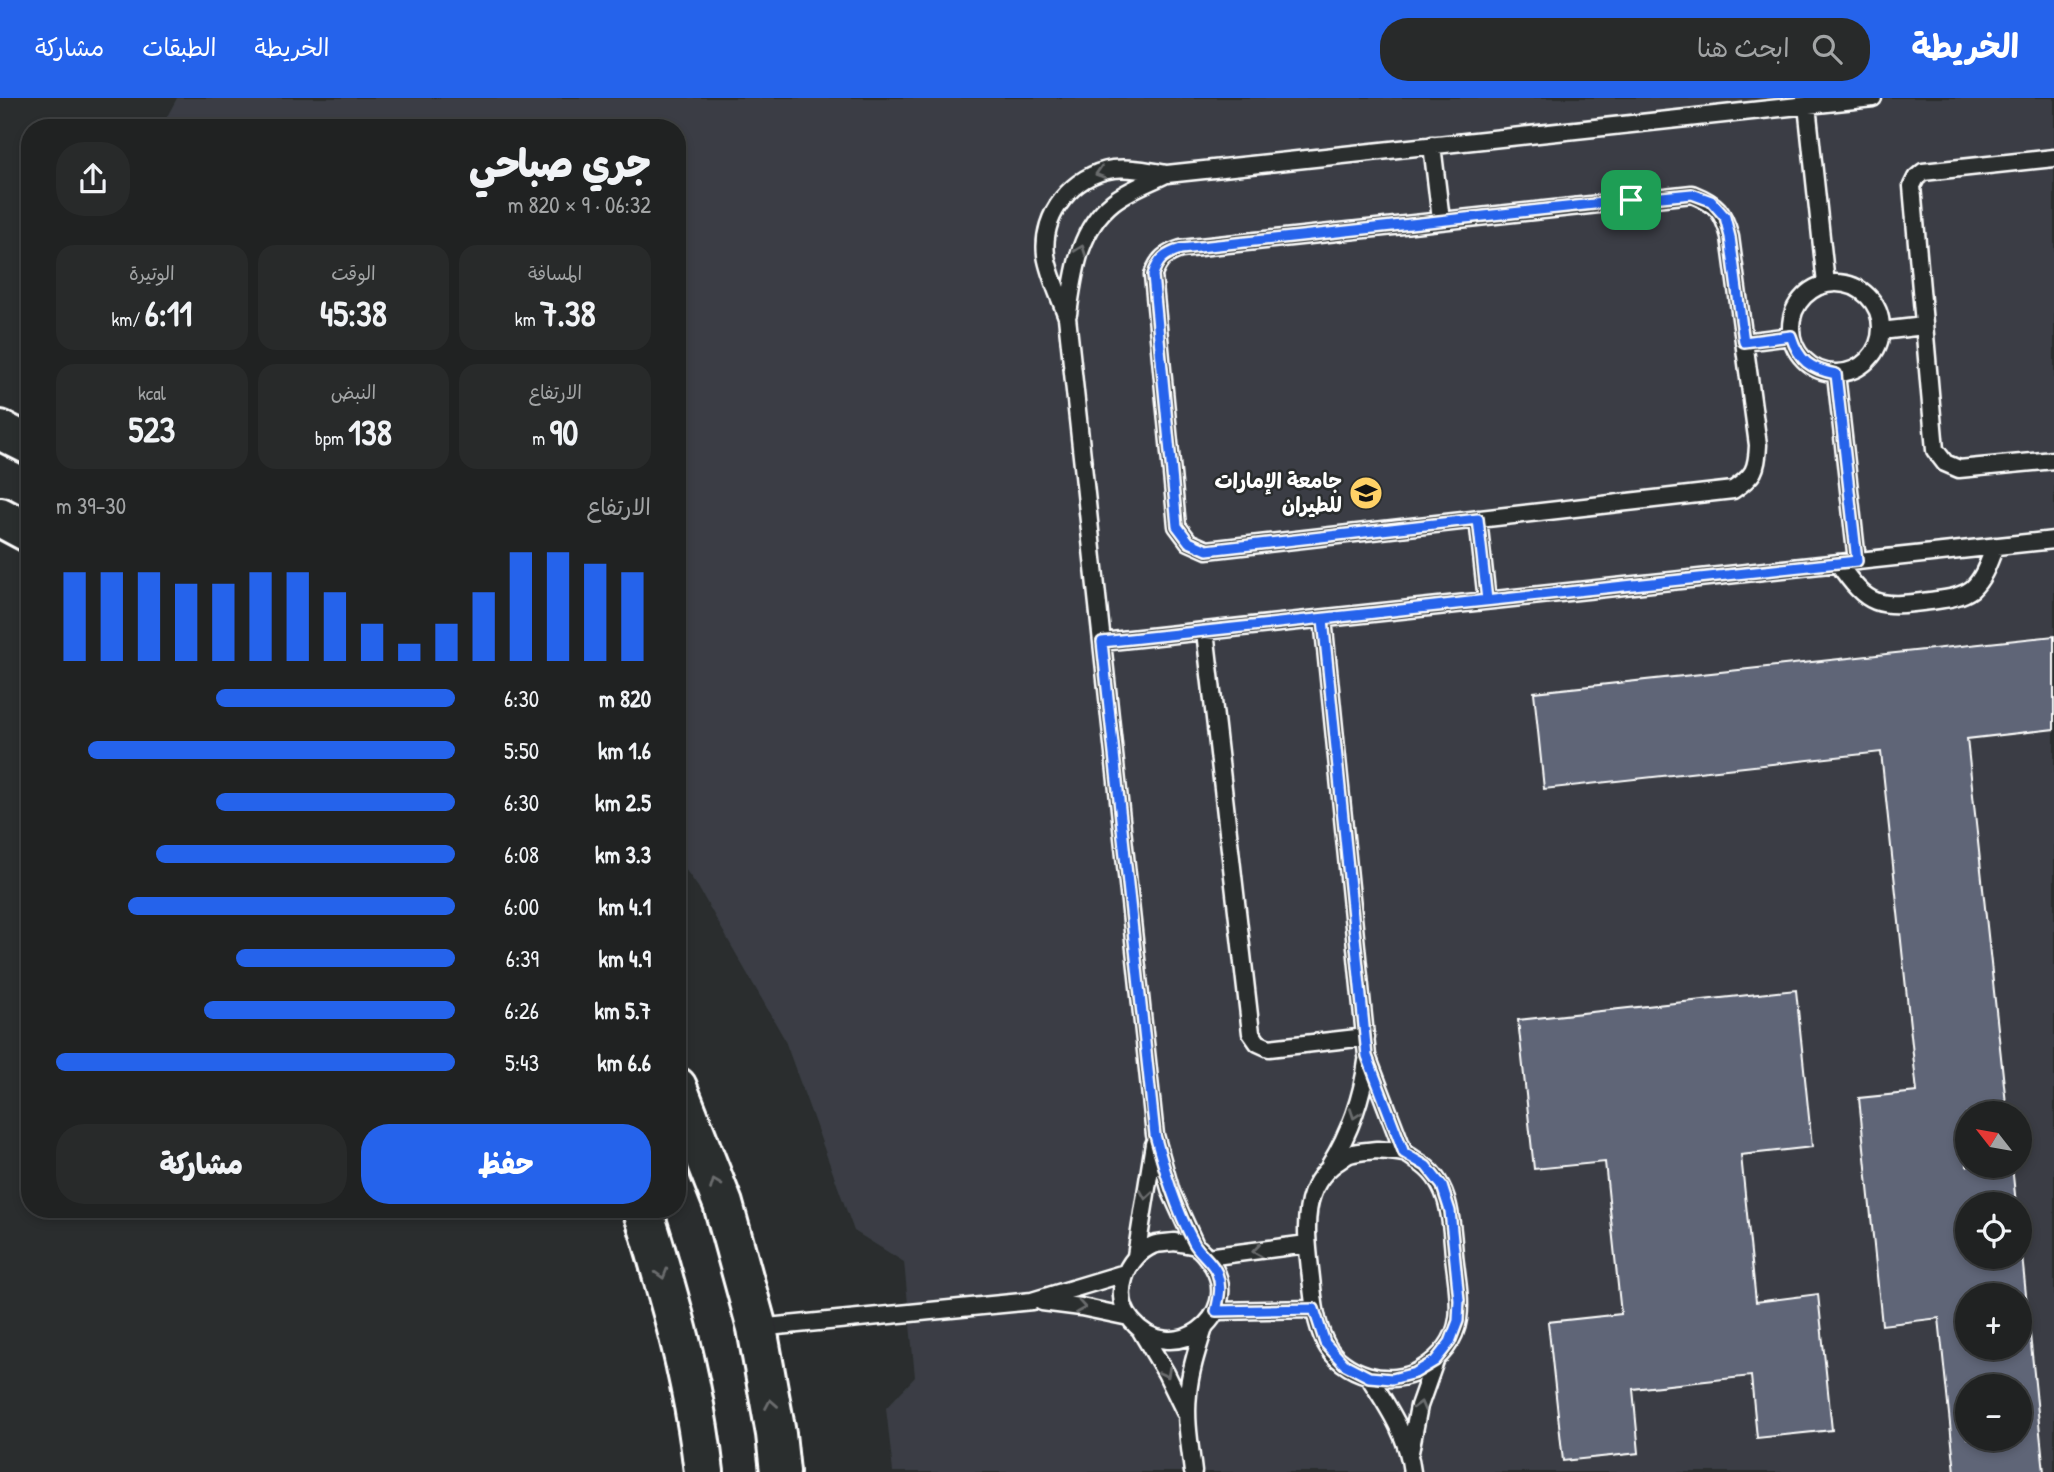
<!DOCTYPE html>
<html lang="ar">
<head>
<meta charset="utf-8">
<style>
	body { margin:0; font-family:"Patrick Hand","Playpen Sans Arabic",sans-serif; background:#282a2a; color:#f1f3f6; direction:rtl; height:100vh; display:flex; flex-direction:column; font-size:26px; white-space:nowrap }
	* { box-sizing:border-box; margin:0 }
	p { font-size:23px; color:#a2a4a5 }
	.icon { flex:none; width:38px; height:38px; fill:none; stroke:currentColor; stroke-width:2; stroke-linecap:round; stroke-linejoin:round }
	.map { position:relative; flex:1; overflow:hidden; direction:ltr }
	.sheet { position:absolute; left:21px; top:21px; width:665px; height:1099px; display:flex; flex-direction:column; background:#202222; border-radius:28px; box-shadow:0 4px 10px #0003,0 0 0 2px #3d3f40; direction:rtl }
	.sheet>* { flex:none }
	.needle { width:46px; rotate:301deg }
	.fabs { position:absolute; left:1955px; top:1003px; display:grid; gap:14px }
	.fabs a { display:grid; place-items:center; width:77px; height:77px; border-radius:50%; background:#202222; box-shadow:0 4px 10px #0003,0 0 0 2px #3d3f40; font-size:35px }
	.pin { position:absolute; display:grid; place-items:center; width:60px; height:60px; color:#fff; margin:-30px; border-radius:14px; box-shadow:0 4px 10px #0006 }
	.round { display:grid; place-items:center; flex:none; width:74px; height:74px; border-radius:28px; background:#282a2a }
	.summary { display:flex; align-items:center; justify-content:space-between; height:119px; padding:0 35px }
	h1 { font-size:38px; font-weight:800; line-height:52px }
	.figures { display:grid; grid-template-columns:repeat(3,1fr); gap:10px; height:119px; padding:7px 35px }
	.figures div { display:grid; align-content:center; border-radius:18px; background:#282a2a; text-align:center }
	.figures b { font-size:35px; font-weight:800 }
	.figures small { font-size:19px; font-weight:400 }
	.figures p { font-size:19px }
	.chart { height:196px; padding:14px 35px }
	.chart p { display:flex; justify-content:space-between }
	.chart svg { width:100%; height:126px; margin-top:7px; stroke:#2563eb; stroke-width:6 }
	.action { display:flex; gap:14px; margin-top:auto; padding:14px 35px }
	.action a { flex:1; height:80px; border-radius:28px; background:#2563eb; color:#fff; font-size:28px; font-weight:800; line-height:80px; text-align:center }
	.action a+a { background:#282a2a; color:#f1f3f6 }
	ul { padding:0 35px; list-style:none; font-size:23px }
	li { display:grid; grid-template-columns:112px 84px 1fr; align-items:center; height:52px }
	li i { height:18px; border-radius:9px; background:#2563eb }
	header { display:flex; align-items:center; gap:42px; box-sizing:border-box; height:98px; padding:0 35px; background:#2563eb; color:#fff }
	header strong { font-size:33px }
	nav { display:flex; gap:38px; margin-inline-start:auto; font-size:24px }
	.search { width:490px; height:63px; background:#282a2a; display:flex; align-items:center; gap:18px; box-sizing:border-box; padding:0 24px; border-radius:28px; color:#a2a4a5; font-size:26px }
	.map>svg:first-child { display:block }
</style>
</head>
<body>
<header>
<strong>الخريطة</strong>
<div class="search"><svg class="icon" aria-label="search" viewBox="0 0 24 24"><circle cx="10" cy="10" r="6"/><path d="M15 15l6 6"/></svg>ابحث هنا</div>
<nav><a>الخريطة</a><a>الطبقات</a><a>مشاركة</a></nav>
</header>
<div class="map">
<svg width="2054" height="1374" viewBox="0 0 2054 1374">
	<rect width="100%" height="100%" fill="#2a2d2e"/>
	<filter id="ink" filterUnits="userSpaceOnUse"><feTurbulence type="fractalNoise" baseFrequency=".0143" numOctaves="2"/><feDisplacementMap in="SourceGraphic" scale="14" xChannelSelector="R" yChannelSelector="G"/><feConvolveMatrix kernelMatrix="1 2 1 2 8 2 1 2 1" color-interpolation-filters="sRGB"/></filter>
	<g filter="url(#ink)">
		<path fill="#3a3e44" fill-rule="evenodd" d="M177 0H2054V1374H893L886 1310 915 1279 904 1164 854 1133 784 940 698 789 677 760V30H161ZM1967 1015H2020V1068H1967ZM1967 1106H2020V1158H1967ZM1967 1197H2020V1250H1967ZM1967 1288H2020V1340H1967Z"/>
		<path fill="#5e6577" stroke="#fff" stroke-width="2" fill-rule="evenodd" d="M2054 538V631L1967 641 2007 1015H1967V1068H2012L2016 1106H1967V1158H2020V1138L2044 1374H1955L1939 1220 1882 1227 1859 1000 1917 994 1881 654 1544 691 1534 594ZM1967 1197H2020V1250H1967ZM1967 1288H2020V1340H1967Z
			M1796 892 1812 1049 1741 1057 1756 1204 1818 1196 1832 1332 1757 1340 1751 1278 1633 1291 1639 1355 1563 1363 1548 1224 1621 1216 1605 1064 1534 1071 1518 922Z"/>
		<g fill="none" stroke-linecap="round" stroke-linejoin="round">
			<defs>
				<path id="service" d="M1807 7 1826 186
					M1432 47 1441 122
					M2054 60 1923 74 1916 80 1912 88 1935 352 1945 365 1959 371 2054 362
					M1692 96C1717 106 1723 113 1730 139L1758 347C1757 372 1754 378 1733 392L1207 452 1189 444 1177 428 1153 177C1159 161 1165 156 1181 151Z
					M1791 230a45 45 0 1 1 90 0a45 45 0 1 1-90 0Z
					M1068 216C1074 175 1078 132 1113 104 1128 92 1148 85 1166 76
					M1881 233 1924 228
					M1744 244 1791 238
					M1836 276 1857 463
					M1478 421 1487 503
					M1838 465C1868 509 1878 510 1930 503 1944 501 1960 500 1972 491 1984 480 1989 463 1995 448
					M1323 521 1367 958 1404 1055
					M1205 533 1251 935 1258 945 1269 950 1366 939
					M1102 544 2054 442
					M1377 1052C1385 1053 1395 1053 1403 1055 1408 1056 1413 1060 1417 1063 1451 1083 1451 1122 1454 1157 1456 1178 1461 1201 1458 1221 1455 1243 1440 1260 1422 1271 1391 1291 1341 1277 1325 1244 1314 1222 1313 1196 1310 1171 1306 1133 1300 1089 1337 1064 1341 1062 1346 1057 1350 1056 1358 1053 1369 1053 1377 1052Z
					M1330 1067C1350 1034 1362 1001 1367 963
					M1174 1144C1181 1145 1189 1146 1195 1148 1203 1152 1208 1161 1213 1168 1243 1219 1172 1271 1132 1223 1111 1198 1125 1159 1153 1147 1159 1145 1168 1145 1174 1144Z
					M1196 1149 1171 1094 1155 1037 1067 219C1060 199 1049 177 1046 157 1041 116 1073 77 1113 71 1130 69 1150 73 1167 76L1873 0
					M1136 1158 1154 1046
					M1207 1159 1307 1146
					M1042 1204 1081 1209 1129 1219
					M1216 1213 1314 1211
					M757 1230 1032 1203 1125 1175
					M1141 1233 1166 1275 1185 1314
					M1369 1279C1388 1309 1408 1338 1412 1374
					M1410 1354 1419 1308 1435 1263
					M1193 1374C1190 1348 1185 1322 1188 1296 1190 1273 1197 1252 1204 1230"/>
				<path id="secondary" d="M0 332 30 347
					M0 419 30 435
					M677 989 723 1106 757 1230 776 1336 780 1374
					M642 1111C652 1138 659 1166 667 1194 684 1253 697 1313 704 1374"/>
			</defs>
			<use href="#service" stroke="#fff" stroke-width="21"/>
			<use href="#secondary" stroke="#fff" stroke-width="44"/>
			<use href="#service" stroke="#2a2d2e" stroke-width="16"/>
			<use href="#secondary" stroke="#2a2d2e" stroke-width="38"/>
		</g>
		<defs><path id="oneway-chevron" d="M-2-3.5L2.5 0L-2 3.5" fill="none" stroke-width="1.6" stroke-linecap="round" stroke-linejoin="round" transform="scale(1.75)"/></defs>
		<g stroke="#6a6c6d">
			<use href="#oneway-chevron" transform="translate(1100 75) rotate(162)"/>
			<use href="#oneway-chevron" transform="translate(1081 152) rotate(-70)"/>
			<use href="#oneway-chevron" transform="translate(1355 1016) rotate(109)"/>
			<use href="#oneway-chevron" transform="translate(715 1086) rotate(-111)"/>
			<use href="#oneway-chevron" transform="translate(1146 1097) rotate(99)"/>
			<use href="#oneway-chevron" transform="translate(1257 1153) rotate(172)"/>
			<use href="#oneway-chevron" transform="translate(662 1176) rotate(74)"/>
			<use href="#oneway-chevron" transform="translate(1081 1209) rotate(10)"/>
			<use href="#oneway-chevron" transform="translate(1166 1275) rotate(62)"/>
			<use href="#oneway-chevron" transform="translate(771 1306) rotate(-100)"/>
			<use href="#oneway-chevron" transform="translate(1420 1308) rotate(-75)"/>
		</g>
	</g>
	<g fill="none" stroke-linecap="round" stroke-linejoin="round" filter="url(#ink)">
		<defs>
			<path id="route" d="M1631 102 1181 151C1165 156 1158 161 1153 177L1177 428 1189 444 1207 452 1478 421 1487 502 1323 521 1367 958 1404 1055 1426 1068 1442 1088 1450 1113 1459 1202 1458 1223 1450 1244 1435 1263 1415 1275 1392 1281 1369 1279 1344 1266 1325 1245 1314 1211 1216 1213C1219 1200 1222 1188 1217 1175 1212 1163 1200 1156 1194 1145 1176 1111 1165 1074 1155 1037L1102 544 1857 463 1836 276C1810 271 1799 263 1791 238L1744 244 1730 139 1725 119 1711 103 1692 96 1631 102"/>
		</defs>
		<use href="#route" stroke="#fff" stroke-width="14"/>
		<use href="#route" stroke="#2563eb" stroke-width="9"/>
	</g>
	<defs>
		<symbol id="university-disc" viewBox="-11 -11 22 22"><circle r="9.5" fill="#ffd166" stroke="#2a2d2e"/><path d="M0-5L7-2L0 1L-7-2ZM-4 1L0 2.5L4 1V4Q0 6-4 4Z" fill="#111"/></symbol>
	</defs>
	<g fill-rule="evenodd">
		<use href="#university-disc" x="1347" y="376" width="38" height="38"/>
	</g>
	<g text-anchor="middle" stroke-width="5" stroke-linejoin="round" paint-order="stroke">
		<g font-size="21" font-weight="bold" fill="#fff" stroke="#2a2d2e" text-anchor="end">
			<text x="1342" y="390">جامعة الإمارات<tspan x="1342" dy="24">للطيران</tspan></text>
		</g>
	</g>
</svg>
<div class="fabs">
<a><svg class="needle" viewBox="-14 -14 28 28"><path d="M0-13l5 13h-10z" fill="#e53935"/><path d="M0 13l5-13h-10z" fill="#a2a4a5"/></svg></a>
<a><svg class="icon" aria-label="locate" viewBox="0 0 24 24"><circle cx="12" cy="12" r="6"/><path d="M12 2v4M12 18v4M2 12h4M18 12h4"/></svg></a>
<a>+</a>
<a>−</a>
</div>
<div class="pin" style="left:1631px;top:102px;background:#1e9e55"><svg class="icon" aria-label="arrive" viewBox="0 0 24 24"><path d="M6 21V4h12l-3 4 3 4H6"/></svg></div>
<section class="sheet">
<div class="summary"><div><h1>جري صباحي</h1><p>06:32 · 9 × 820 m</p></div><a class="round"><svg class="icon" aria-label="share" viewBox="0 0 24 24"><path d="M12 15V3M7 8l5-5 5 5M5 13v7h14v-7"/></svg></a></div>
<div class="figures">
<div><p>المسافة</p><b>7.38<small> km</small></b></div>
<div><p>الوقت</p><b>45:38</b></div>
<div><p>الوتيرة</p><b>6:11<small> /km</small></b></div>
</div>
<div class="figures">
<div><p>الارتفاع</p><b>90<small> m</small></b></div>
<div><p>النبض</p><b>138<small> bpm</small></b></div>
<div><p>kcal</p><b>523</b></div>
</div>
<div class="chart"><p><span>الارتفاع</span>30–39 m</p>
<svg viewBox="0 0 160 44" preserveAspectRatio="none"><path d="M5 44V13M15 44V13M25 44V13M35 44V17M45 44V17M55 44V13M65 44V13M75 44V20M85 44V31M95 44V38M105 44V31M115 44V20M125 44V6M135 44V6M145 44V10M155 44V13"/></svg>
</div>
<ul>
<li><b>820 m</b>6:30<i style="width:60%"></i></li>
<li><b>1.6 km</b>5:50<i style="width:92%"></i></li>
<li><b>2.5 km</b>6:30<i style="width:60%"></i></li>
<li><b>3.3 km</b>6:08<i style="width:75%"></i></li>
<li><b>4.1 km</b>6:00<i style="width:82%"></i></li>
<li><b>4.9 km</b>6:39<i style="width:55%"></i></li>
<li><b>5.7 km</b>6:26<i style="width:63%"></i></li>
<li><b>6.6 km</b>5:43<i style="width:100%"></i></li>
</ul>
<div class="action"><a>حفظ</a><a>مشاركة</a></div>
</section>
</div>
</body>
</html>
